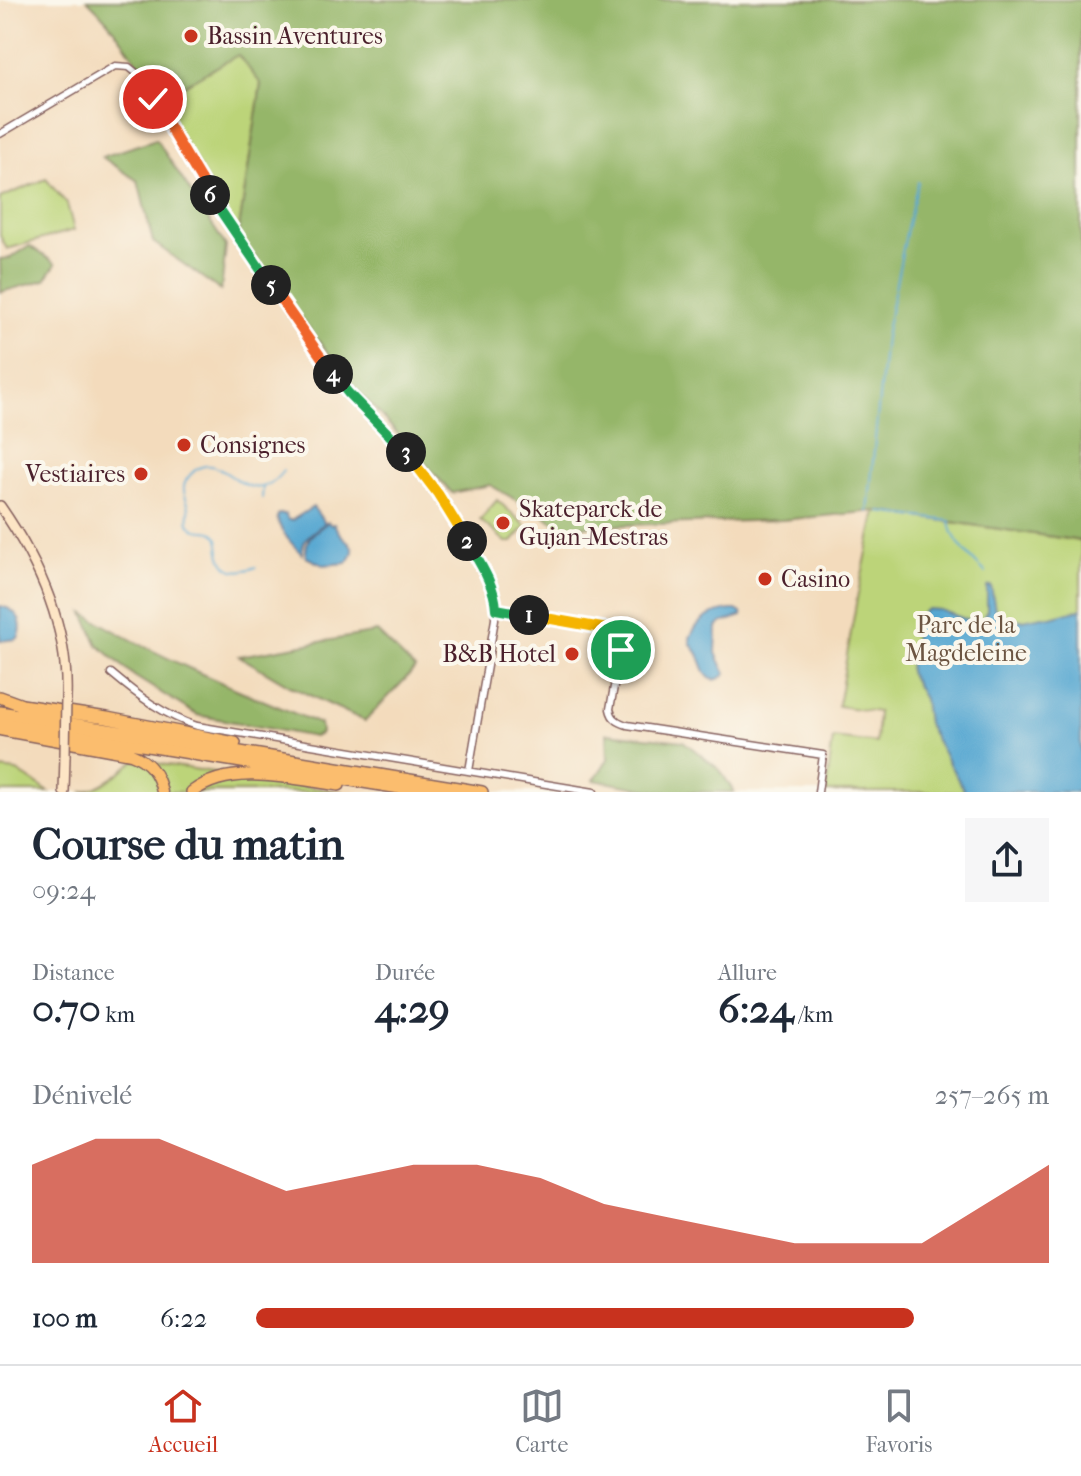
<!DOCTYPE html>
<html lang="fr">
<head>
<meta charset="utf-8">
<style>
	body { margin:0; font-family:"IM FELL French Canon",serif; background:#f6f6f7; color:#1f2937; height:100vh; display:flex; flex-direction:column; font-size:30px; white-space:nowrap }
	* { box-sizing:border-box; margin:0 }
	p { font-size:26px; color:#747a83 }
	.icon { flex:none; width:44px; height:44px; fill:none; stroke:currentColor; stroke-width:2; stroke-linecap:round; stroke-linejoin:round }
	.map { position:relative; height:792px; overflow:hidden }
	.drawer { display:flex; flex-direction:column; background:#fff; flex:1 }
	.drawer>* { flex:none }
	.pin { position:absolute; display:grid; place-items:center; width:68px; height:68px; color:#fff; margin:-34px; border:4px solid #fff; border-radius:50%; box-shadow:0 2px 8px #0007 }
	.km { position:absolute; width:40px; height:40px; margin:-20px; border-radius:50%; background:#222; color:#fff; font-size:22px; line-height:40px; text-align:center }
	.round { display:grid; place-items:center; flex:none; width:84px; height:84px; border-radius:0px; background:#f6f6f7 }
	.overview { display:flex; align-items:center; justify-content:space-between; height:136px; padding:0 32px }
	h1 { font-size:44px; font-weight:700; line-height:60px }
	.figures { display:grid; grid-template-columns:repeat(3,1fr); gap:12px; height:136px; padding:8px 32px }
	.figures div { display:grid; align-content:center }
	.figures b { font-size:40px; font-weight:700 }
	.figures small { font-size:22px; font-weight:400 }
	.figures p { font-size:22px }
	.chart { height:224px; padding:16px 32px }
	.chart p { display:flex; justify-content:space-between }
	.chart svg { width:100%; height:144px; margin-top:8px; fill:#c8321e; opacity:.7 }
	ul { padding:0 32px; list-style:none; font-size:26px }
	li { display:grid; grid-template-columns:128px 96px 1fr; align-items:center; height:60px }
	li i { height:20px; border-radius:10px; background:#c8321e }
	.tabs { display:flex; justify-content:space-around; align-items:center; height:112px; border-top:2px solid #e0e1e3; background:#fff; font-size:22px; color:#747a83 }
	.tabs a { display:grid; justify-items:center; gap:4px }
	.tabs .current { color:#c8321e }
	.map>svg:first-child { display:block }
</style>
</head>
<body>
<div class="map">
<svg width="1081" height="792" viewBox="0 0 1081 792">
	<rect width="100%" height="100%" fill="#fbf7ec"/>
	<filter id="ink" filterUnits="userSpaceOnUse"><feTurbulence type="fractalNoise" baseFrequency=".0125" numOctaves="2"/><feDisplacementMap in="SourceGraphic" scale="16" xChannelSelector="R" yChannelSelector="G"/><feConvolveMatrix kernelMatrix="1 2 1 2 8 2 1 2 1" color-interpolation-filters="sRGB"/></filter>
	<filter id="wash" filterUnits="userSpaceOnUse"><feTurbulence type="fractalNoise" baseFrequency=".006" numOctaves="4" result="noise"/><feDisplacementMap in="SourceGraphic" scale="32" xChannelSelector="R" yChannelSelector="G"/><feGaussianBlur stdDeviation="1.8" result="paint"/><feColorMatrix in="noise" values="0 0 0 0 0 0 0 0 0 0 0 0 0 0 0 0 0 1.4 0 .05"/><feComposite in="paint" operator="in"/></filter>
	<g filter="url(#wash)">
		<rect width="100%" height="100%" fill="#f3dbbc"/>
		<path fill="#bcd479" stroke="#837a52" stroke-width="2" d="M87 0H263L261 84 238 235 134 55 106 18Z
			M46 179 67 204 74 230 7 249 0 236V198Z
			M497 500 526 526 512 542H506L480 520Z
			M876 511 1081 541V792H826L833 738 876 743 878 712 838 706 857 598Z
			M135 760 343 792H82C102 788 120 773 135 760Z
			M0 769 17 771 49 792H0Z"/>
		<path fill="#95b669" stroke="#706a4a" stroke-width="2" d="M87 0H1081V541L877 511 782 520 563 527 490 485 452 493 350 382 238 235 261 84 238 55 159 99C138 63 118 29 87 0Z
			M156 139 226 246 221 291 153 242 138 181 102 157Z
			M30 246 56 264 45 280 1 292 0 259 10 258Z
			M84 613C158 658 240 691 320 724L321 733 314 737 197 715 134 676 98 645Z
			M377 632 415 669 365 721 290 686 239 656Z
			M607 733 683 741 720 770 734 792H661L594 780 608 759Z"/>
		<path fill="#57a7d1" stroke="#50637e" stroke-width="2" d="M313 507 325 523C312 533 303 536 302 554 291 543 280 532 277 517L279 514H285L288 520H292Z
			M328 522 331 525 334 524C336 528 338 532 341 535 351 545 359 548 347 563L323 565 306 557C305 536 313 534 328 522Z
			M991 586 996 616 1003 619 1023 620 1042 616 1051 617 1081 609V792H965L927 724 924 699 909 672 911 646 915 637 914 627 922 613 928 609 940 610 968 620 982 619 987 611V587Z
			M0 606C4 607 9 608 12 611 22 617 23 631 17 639L0 641Z
			M730 610H736L741 613 742 616 721 623 717 627 716 653 726 674C706 691 704 666 698 654 696 650 693 648 691 644 689 638 690 637 693 632 702 616 713 613 730 610Z"/>
		<g fill="none" stroke-linecap="round" stroke-linejoin="round">
			<path stroke="#57a7d1" stroke-width="2" d="M262 498 263 487
				M868 512 885 337 908 224 918 182 914 200
				M880 512 950 521C952 543 972 558 986 573
				M256 567C232 576 221 569 219 544 217 523 200 537 191 526 186 521 190 515 189 508 186 494 178 488 191 474 222 441 246 520 283 471"/>
		</g>
	</g>
	<g filter="url(#ink)">
		<g fill="none" stroke-linecap="round" stroke-linejoin="round">
			<defs>
				<path id="minor" d="M0 134 115 66 129 67 139 75 199 178 246 250 340 383 409 456 448 509 465 537 490 585 495 601V619L469 771
					M496 609 613 630 619 635 622 642 610 709C612 719 618 722 627 725L823 755 818 792
					M111 673C137 695 165 716 197 726L594 792"/>
				<path id="secondary" d="M0 506C39 562 69 629 66 698
					M64 792 65 756"/>
				<path id="trunk" d="M0 722 193 754
					M0 730 131 754C149 761 158 773 162 792"/>
				<path id="motorway" d="M0 697 22 705 107 718 235 743
					M0 712 482 792
					M193 754 424 792
					M192 792C232 762 293 779 339 785"/>
			</defs>
			<use href="#minor" stroke="#85615e" stroke-width="9"/>
			<use href="#secondary" stroke="#85615e" stroke-width="12"/>
			<use href="#trunk" stroke="#85615e" stroke-width="13"/>
			<use href="#motorway" stroke="#85615e" stroke-width="14"/>
			<use href="#minor" stroke="#fff" stroke-width="6"/>
			<use href="#secondary" stroke="#fde5c5" stroke-width="9"/>
			<use href="#trunk" stroke="#fbbd6e" stroke-width="10"/>
			<use href="#motorway" stroke="#fbbd6e" stroke-width="11"/>
			<defs>
				<path id="secondary-bridge" d="M65 756 66 698"/>
			</defs>
			<use href="#secondary-bridge" stroke="#85615e" stroke-width="12" stroke-linecap="butt"/>
			<use href="#secondary-bridge" stroke="#fde5c5" stroke-width="9"/>
		</g>
	</g>
	<g fill="none" stroke-linecap="round" stroke-linejoin="round" filter="url(#ink)">
		<defs>
			<path id="split-1" d="M529 615 613 630C620 636 622 641 621 650"/>
			<path id="split-2" d="M467 541C479 562 495 585 496 609L529 615"/>
			<path id="split-3" d="M406 452 438 494 467 541"/>
			<path id="split-4" d="M333 374 348 393 406 452"/>
			<path id="split-5" d="M271 285 333 374"/>
			<path id="split-6" d="M210 195 271 285"/>
			<path id="split-7" d="M153 99 210 195"/>
		</defs>
		<use href="#split-1" stroke="#fff" stroke-width="16"/>
		<use href="#split-2" stroke="#fff" stroke-width="16"/>
		<use href="#split-3" stroke="#fff" stroke-width="16"/>
		<use href="#split-4" stroke="#fff" stroke-width="16"/>
		<use href="#split-5" stroke="#fff" stroke-width="16"/>
		<use href="#split-6" stroke="#fff" stroke-width="16"/>
		<use href="#split-7" stroke="#fff" stroke-width="16"/>
		<use href="#split-1" stroke="#f5b400" stroke-width="10"/>
		<use href="#split-2" stroke="#22a559" stroke-width="10"/>
		<use href="#split-3" stroke="#f5b400" stroke-width="10"/>
		<use href="#split-4" stroke="#22a559" stroke-width="10"/>
		<use href="#split-5" stroke="#f0652b" stroke-width="10"/>
		<use href="#split-6" stroke="#22a559" stroke-width="10"/>
		<use href="#split-7" stroke="#f0652b" stroke-width="10"/>
	</g>
	<g fill="#c8321e" stroke="#fbf7ec" stroke-width="3">
		<circle cx="191" cy="36" r="8"/>
		<circle cx="184" cy="445" r="8"/>
		<circle cx="141" cy="474" r="8"/>
		<circle cx="503" cy="523" r="8"/>
		<circle cx="765" cy="579" r="8"/>
		<circle cx="572" cy="654" r="8"/>
	</g>
	<g text-anchor="middle" stroke-width="8" stroke-linejoin="round" paint-order="stroke">
		<g font-size="24" fill="#4a1f2b" stroke="#fbf7ec" text-anchor="start">
			<text x="207" y="44">Bassin Aventures</text>
			<text x="200" y="453">Consignes</text>
			<text x="125" y="482" text-anchor="end">Vestiaires</text>
			<text x="519" y="517">Skateparck de<tspan x="519" dy="28">Gujan-Mestras</tspan></text>
			<text x="781" y="587">Casino</text>
			<text x="556" y="662" text-anchor="end">B&amp;B Hotel</text>
		</g>
		<g font-size="24" fill="#6c5542" stroke="#fbf7ec">
			<text x="966" y="633">Parc de la<tspan x="966" dy="28">Magdeleine</tspan></text>
		</g>
	</g>
</svg>
<div class="pin" style="left:621px;top:650px;background:#1e9e55"><svg class="icon" aria-label="arrive" viewBox="0 0 24 24"><path d="M6 21V4h12l-3 4 3 4H6"/></svg></div>
<div class="pin" style="left:153px;top:99px;background:#d93025"><svg class="icon" aria-label="check" viewBox="0 0 24 24"><path d="M5 12l5 5 9-10"/></svg></div>
<b class="km" style="left:529px;top:615px">1</b>
<b class="km" style="left:467px;top:541px">2</b>
<b class="km" style="left:406px;top:452px">3</b>
<b class="km" style="left:333px;top:374px">4</b>
<b class="km" style="left:271px;top:285px">5</b>
<b class="km" style="left:210px;top:195px">6</b>
</div>
<section class="drawer">
<div class="overview"><div><h1>Course du matin</h1><p>09:24</p></div><a class="round"><svg class="icon" aria-label="share" viewBox="0 0 24 24"><path d="M12 15V3M7 8l5-5 5 5M5 13v7h14v-7"/></svg></a></div>
<div class="figures">
<div><p>Distance</p><b>0.70<small> km</small></b></div>
<div><p>Durée</p><b>4:29</b></div>
<div><p>Allure</p><b>6:24<small> /km</small></b></div>
</div>
<div class="chart"><p><span>Dénivelé</span>257–265 m</p>
<svg viewBox="0 0 160 44" preserveAspectRatio="none"><path d="M0 44V14L10 6L20 6L30 14L40 22L50 18L60 14L70 14L80 18L90 26L100 30L110 34L120 38L130 38L140 38L150 26L160 14V44z"/></svg>
</div>
<ul>
<li><b>100 m</b>6:22<i style="width:83%"></i></li>
</ul>
</section>
<nav class="tabs">
<a class="current"><svg class="icon" aria-label="home" viewBox="0 0 24 24"><path d="M3 11l9-7 9 7M6 9v11h12V9"/></svg>Accueil</a>
<a><svg class="icon" aria-label="map" viewBox="0 0 24 24"><path d="M3 6l6-2 6 2 6-2v14l-6 2-6-2-6 2zM9 4v14M15 6v14"/></svg>Carte</a>
<a><svg class="icon" aria-label="saved" viewBox="0 0 24 24"><path d="M7 4h10v16l-5-4-5 4z"/></svg>Favoris</a>
</nav>
</body>
</html>
